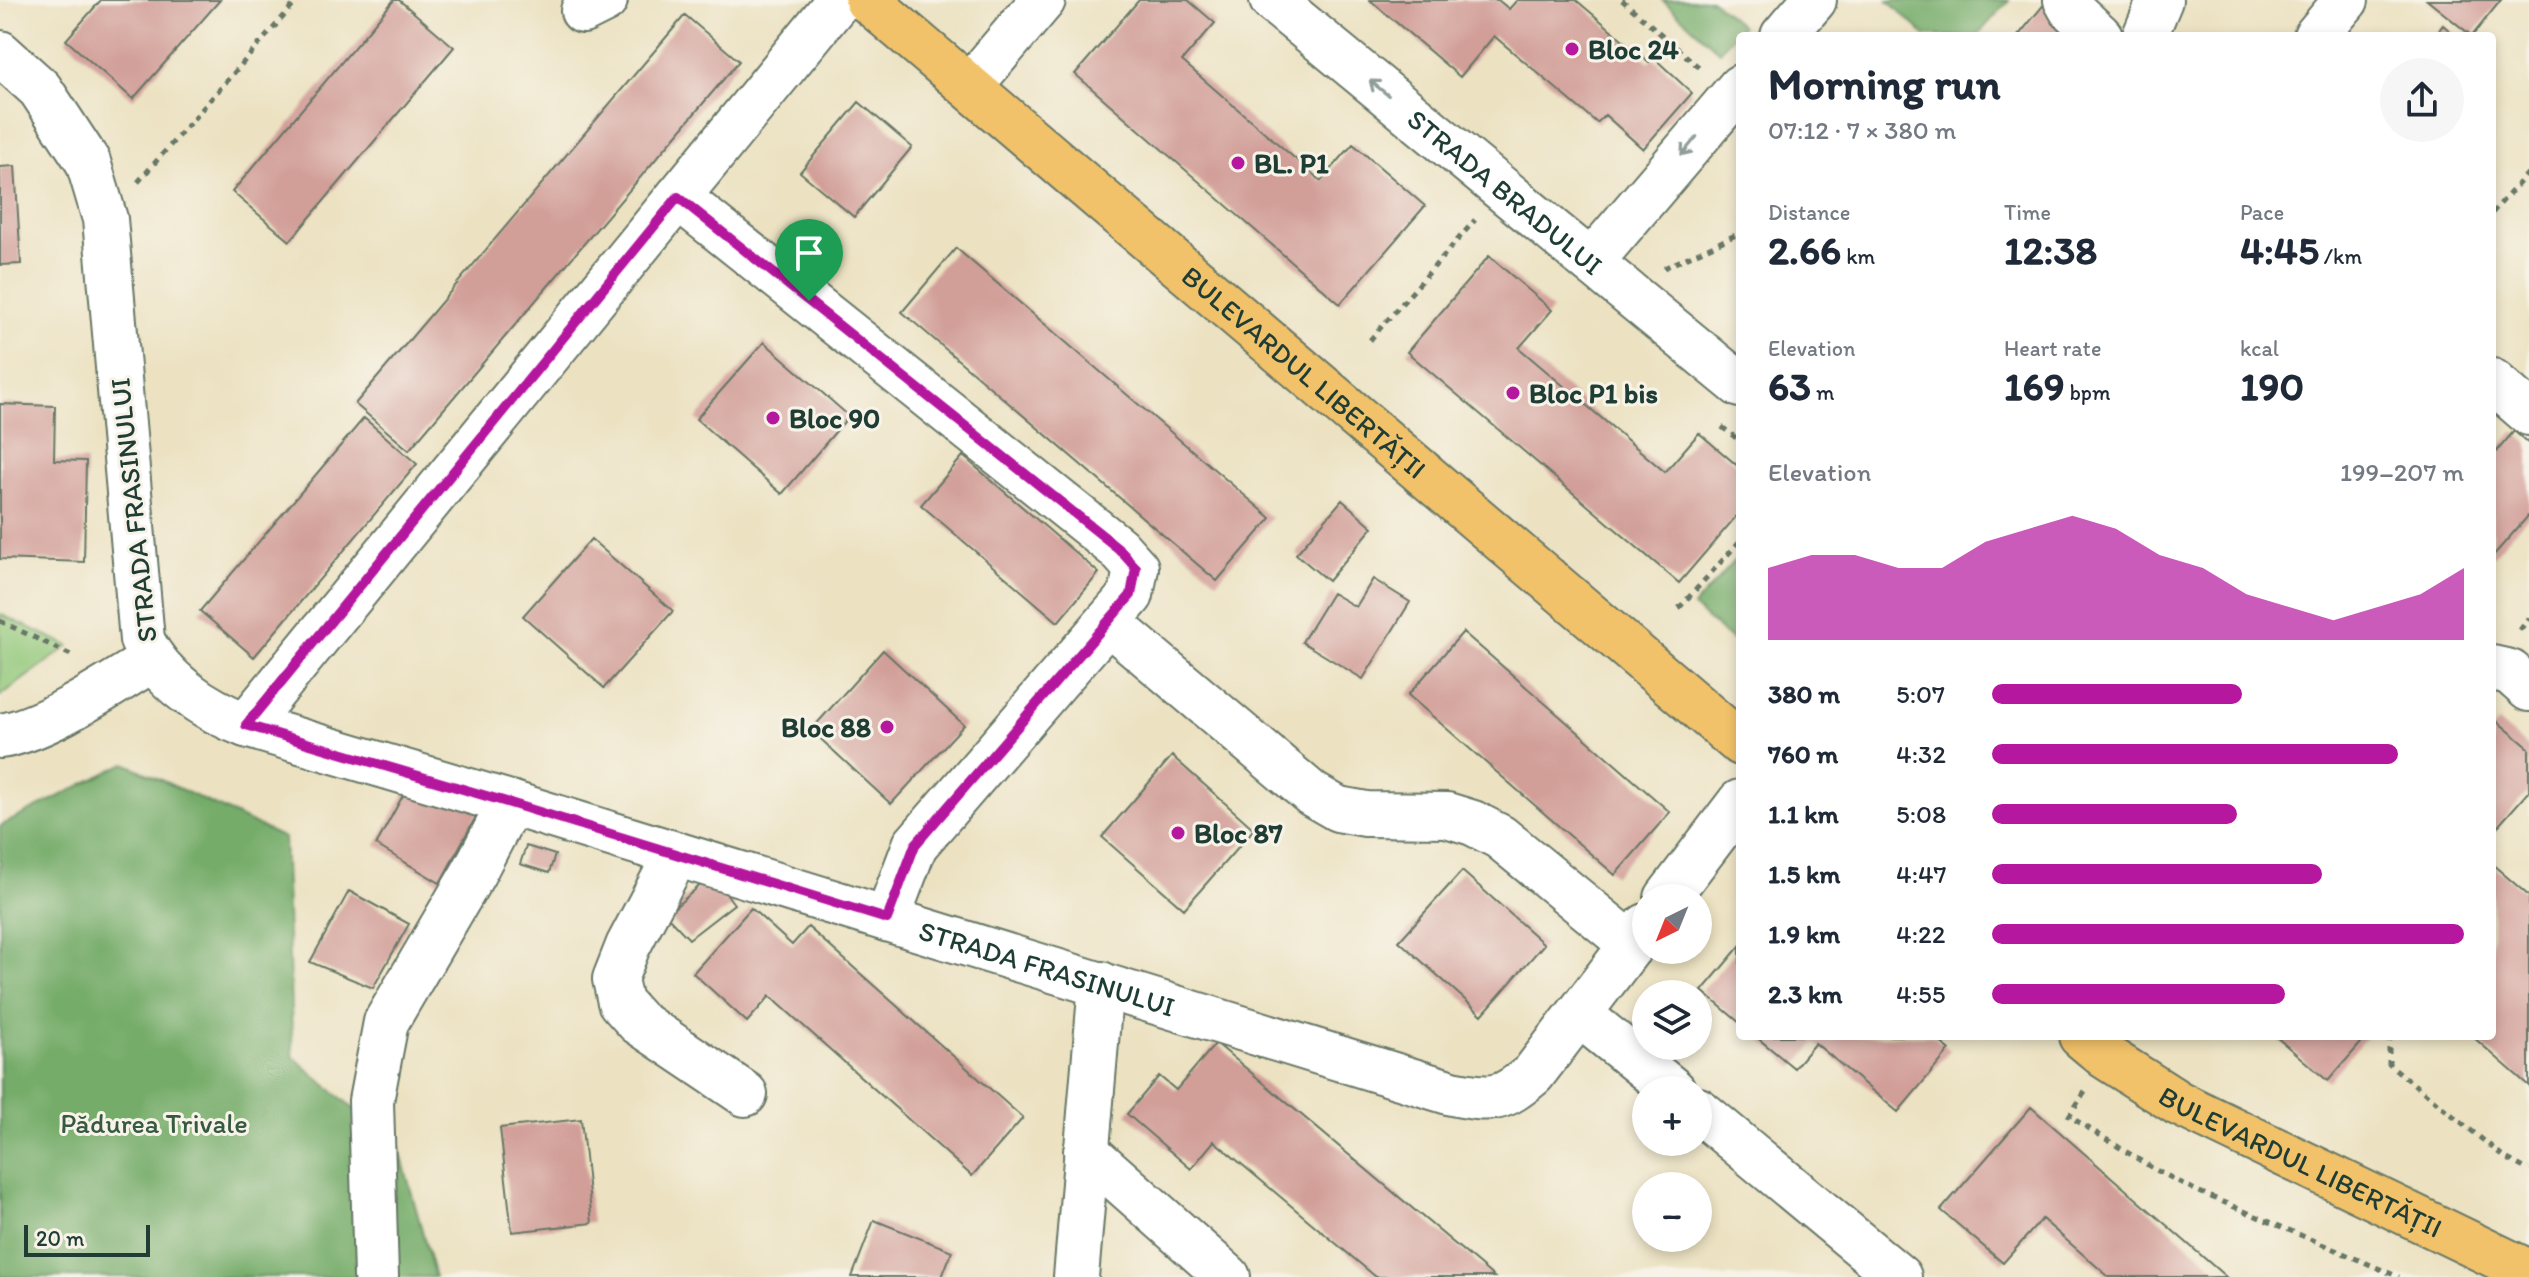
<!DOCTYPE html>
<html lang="en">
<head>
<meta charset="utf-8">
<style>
	body { margin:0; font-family:Itim,sans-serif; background:#f6f6f7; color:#1f2937; height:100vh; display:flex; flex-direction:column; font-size:30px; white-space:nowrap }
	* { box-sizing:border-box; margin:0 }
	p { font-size:26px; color:#747a83 }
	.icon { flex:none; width:44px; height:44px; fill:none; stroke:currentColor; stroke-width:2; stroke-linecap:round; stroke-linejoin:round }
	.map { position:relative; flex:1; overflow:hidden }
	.side { position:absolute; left:1736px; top:32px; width:760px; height:1008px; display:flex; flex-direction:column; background:#fff; border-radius:8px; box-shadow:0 4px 12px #0003 }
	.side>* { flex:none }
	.needle { width:52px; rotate:223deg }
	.buttons { position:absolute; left:1632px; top:884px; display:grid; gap:16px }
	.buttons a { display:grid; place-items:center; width:80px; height:80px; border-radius:50%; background:#fff; box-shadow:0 4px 12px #0003; font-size:40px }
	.scale { position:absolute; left:24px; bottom:20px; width:126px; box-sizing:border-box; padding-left:8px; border:4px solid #1f3d34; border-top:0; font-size:22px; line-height:28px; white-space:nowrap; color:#1f3d34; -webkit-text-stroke:6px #f7f3e8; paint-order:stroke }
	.pin { position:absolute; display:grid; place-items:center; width:68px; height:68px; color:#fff; margin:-82px -34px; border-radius:50% 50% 50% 0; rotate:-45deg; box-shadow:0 0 8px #0007 }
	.pin .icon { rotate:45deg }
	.round { display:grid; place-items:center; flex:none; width:84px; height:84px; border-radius:42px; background:#f6f6f7 }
	.overview { display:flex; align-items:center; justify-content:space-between; height:136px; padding:0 32px }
	h1 { font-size:44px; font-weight:700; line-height:60px }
	.metrics { display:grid; grid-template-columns:repeat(3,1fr); gap:12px; height:136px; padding:8px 32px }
	.metrics div { display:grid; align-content:center }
	.metrics b { font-size:40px; font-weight:700 }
	.metrics small { font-size:22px; font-weight:400 }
	.metrics p { font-size:22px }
	.chart { height:224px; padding:16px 32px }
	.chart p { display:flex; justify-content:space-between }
	.chart svg { width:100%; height:144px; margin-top:8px; fill:#b5179e; opacity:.7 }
	ul { padding:0 32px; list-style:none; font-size:26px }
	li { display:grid; grid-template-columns:128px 96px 1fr; align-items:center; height:60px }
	li i { height:20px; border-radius:10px; background:#b5179e }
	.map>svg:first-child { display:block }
</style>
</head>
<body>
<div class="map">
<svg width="2529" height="1277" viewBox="0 0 2529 1277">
	<rect width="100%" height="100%" fill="#f7f3e8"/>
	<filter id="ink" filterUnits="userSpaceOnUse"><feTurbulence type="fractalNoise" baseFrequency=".0125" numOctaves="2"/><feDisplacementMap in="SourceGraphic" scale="16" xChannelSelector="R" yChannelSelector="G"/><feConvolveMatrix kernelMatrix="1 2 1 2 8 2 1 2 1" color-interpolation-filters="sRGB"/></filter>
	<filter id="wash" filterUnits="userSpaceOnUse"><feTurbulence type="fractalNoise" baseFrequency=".006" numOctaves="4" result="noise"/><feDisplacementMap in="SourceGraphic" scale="32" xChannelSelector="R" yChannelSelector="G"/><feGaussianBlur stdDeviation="1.8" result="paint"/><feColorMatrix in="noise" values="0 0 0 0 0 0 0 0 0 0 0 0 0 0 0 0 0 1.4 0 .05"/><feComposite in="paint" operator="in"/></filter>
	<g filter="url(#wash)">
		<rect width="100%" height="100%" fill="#ece2c2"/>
		<path fill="#92c779" stroke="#588256" stroke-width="2" d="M0 614 69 646 0 696Z"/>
		<path fill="#75ac69" stroke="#4a744e" stroke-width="2" d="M1662 0H1712L1742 26 1719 51Z
			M2009 0 1977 36H1926L1888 1Z
			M1740 555V634L1733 641 1693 607Z
			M125 763 284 838 293 1057 399 1147 435 1277H0V826Z"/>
		<g id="blocks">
			<path fill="#d19e98" d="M101 0H220L133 99 66 40Z
				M394 0H399L454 47 290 241 232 192Z
				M1139 0H1188L1215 23 1182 61 1321 181 1353 144 1425 206 1340 304 1075 74Z
				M1370 0H1498L1509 9 1517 0H1576L1649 62 1653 57 1692 93 1643 149 1605 115 1597 123 1494 36 1460 77Z
				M2427 0H2501L2472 36Z
				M2046 2 2085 36H2018Z
				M685 15 739 61 409 450 355 404Z
				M2443 25 2456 36H2434Z
				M859 102 912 147 854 217 800 172Z
				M15 166 21 264 0 265V167Z
				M956 248 1271 518 1217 581 902 312Z
				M1489 256 1552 310 1519 348 1665 472 1699 433 1740 468V512L1679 583 1407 352Z
				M764 342 849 416 782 494 696 419Z
				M0 404 55 406 54 460 86 461 84 562 0 559Z
				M364 418 417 464 254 657 200 611Z
				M2514 431 2529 444V515L2492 557V457Z
				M963 456 1099 573 1058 622 921 505Z
				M1342 500 1373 527 1328 581 1296 554Z
				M591 539 673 611 604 688 523 616Z
				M1373 579 1410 602 1363 679 1302 642 1332 593 1356 607Z
				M1463 632 1670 812 1615 875 1408 695Z
				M883 650 964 725 891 804 811 730Z
				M2498 722 2529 748V791L2492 833V729Z
				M1172 756 1254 829 1184 909 1102 837Z
				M407 788 480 809 440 883 376 845Z
				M526 846 555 855 549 873 520 864Z
				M2492 864 2529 896V1086L2472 1036H2492Z
				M1462 871 1544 944 1482 1015 1399 941Z
				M712 875 734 904 689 939 666 915Z
				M349 891 409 924 373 988 310 962Z
				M751 908 792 945 808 927 1023 1118 972 1176 770 996 747 1022 693 973Z
				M1740 946V1023L1702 991Z
				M1755 1036H1933L1950 1050 1898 1112 1815 1043 1794 1068Z
				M2275 1036H2367L2328 1081Z
				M1216 1043 1494 1277H1376L1214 1141 1191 1169 1127 1114 1159 1076 1176 1090Z
				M2031 1107 2226 1277H2109L2042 1219 2003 1263 1941 1210Z
				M581 1119 592 1223 512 1232 500 1128Z
				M874 1220 952 1251 942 1277H852Z"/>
		</g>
	</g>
	<g filter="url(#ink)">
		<use href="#blocks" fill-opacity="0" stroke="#677766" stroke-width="2"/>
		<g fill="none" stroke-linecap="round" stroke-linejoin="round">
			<defs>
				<g id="minor">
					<path id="s1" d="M1272 0 1740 385"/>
					<path d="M2066 0 2071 9 2100 36"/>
					<path d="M583 11 605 0"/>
					<path d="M1783 36 1814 0"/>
					<path d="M2145 36 2160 0"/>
					<path d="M2316 36 2346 0"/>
					<path id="s2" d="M0 53 40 89 88 162 105 219 142 640C162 681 204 709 246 725L510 803 1452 1093C1493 1101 1501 1101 1533 1074L1646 926"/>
					<path d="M970 86 1043 0"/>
					<path d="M678 197 1118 548 1136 568 1131 595 915 845 887 919"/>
					<path d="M1591 262 1740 87"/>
					<path d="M2492 381 2529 413"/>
					<path d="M1108 622 1312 794 1338 809 1366 814 1447 815 1473 823 1500 837 1632 945"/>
					<path d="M2492 668 2510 672 2529 689"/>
					<path d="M246 725 839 0"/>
					<path d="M0 736C45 730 112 684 152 660"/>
					<path d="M676 855 628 946 615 979 620 1002 638 1022 745 1094"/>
					<path d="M1667 898 1740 802"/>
					<path d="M1579 1014 1673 1090"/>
					<path d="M1698 1110 1899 1277"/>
					<path d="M1086 1151 1228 1277"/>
					<path d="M376 1277 371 1101 386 1022 474 872 510 803"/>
					<path d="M1076 1277 1101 984"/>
				</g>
				<g id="major">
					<path id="s3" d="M867 0 1740 743"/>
					<path id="s4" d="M2081 1036 2106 1057 2178 1103 2529 1272"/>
				</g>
			</defs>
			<use href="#minor" stroke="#677766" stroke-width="48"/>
			<use href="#major" stroke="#677766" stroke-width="48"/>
			<path stroke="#677766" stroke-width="5" stroke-dasharray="6 6" stroke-linecap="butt" d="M1622 0 1701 69
				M138 182 298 0
				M2492 213 2529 172
				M1664 268 1740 233
				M1370 340 1475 220
				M1722 427 1740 441
				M1679 608 1740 541
				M0 621 75 657
				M2520 630 2529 618
				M2389 1036V1064L2504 1157 2526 1169 2529 1168
				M2085 1092 2069 1116 2154 1169 2197 1191 2399 1277"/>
			<use href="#minor" stroke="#fff" stroke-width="44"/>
			<use href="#major" stroke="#f2c26a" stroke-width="44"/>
		</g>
		<defs><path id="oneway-shaft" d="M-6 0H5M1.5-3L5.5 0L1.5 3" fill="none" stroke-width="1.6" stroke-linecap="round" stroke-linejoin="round" transform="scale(2)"/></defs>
		<g stroke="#8f9e9a">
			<use href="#oneway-shaft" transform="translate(1379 88) rotate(-141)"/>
			<use href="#oneway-shaft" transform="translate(1689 146) rotate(130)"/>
		</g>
	</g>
	<g fill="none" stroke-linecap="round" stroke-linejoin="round" filter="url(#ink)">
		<defs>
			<path id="route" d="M678 197 1118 548 1136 568 1131 595 915 845 887 919 510 803 246 725Z"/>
		</defs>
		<use href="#route" stroke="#fff" stroke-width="16"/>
		<use href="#route" stroke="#b5179e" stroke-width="10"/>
	</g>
	<g fill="#b5179e" stroke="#f7f3e8" stroke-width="3">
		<circle cx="1572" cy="49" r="8"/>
		<circle cx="1238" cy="163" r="8"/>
		<circle cx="1513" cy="393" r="8"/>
		<circle cx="773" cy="418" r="8"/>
		<circle cx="887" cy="727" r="8"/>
		<circle cx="1178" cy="833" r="8"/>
	</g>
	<g text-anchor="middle" stroke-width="6" stroke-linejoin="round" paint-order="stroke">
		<g font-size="28" font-weight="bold" fill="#1f3d34" stroke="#f7f3e8" text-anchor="start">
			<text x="1588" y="59">Bloc 24</text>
			<text x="1254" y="173">BL. P1</text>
			<text x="1529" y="403">Bloc P1 bis</text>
			<text x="789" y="428">Bloc 90</text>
			<text x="871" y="737" text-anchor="end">Bloc 88</text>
			<text x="1194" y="843">Bloc 87</text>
		</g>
		<g font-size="28" fill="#1f3d34" stroke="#f7f3e8">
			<text dy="10" stroke="none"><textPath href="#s1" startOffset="302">STRADA BRADULUI</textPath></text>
			<text dy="10" stroke="none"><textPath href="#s3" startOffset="574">BULEVARDUL LIBERTĂȚII</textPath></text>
			<text transform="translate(133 510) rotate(-96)" y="10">STRADA FRASINULUI</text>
			<text dy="10" stroke="none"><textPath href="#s2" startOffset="1598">STRADA FRASINULUI</textPath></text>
			<text dy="10" stroke="none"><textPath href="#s4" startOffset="254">BULEVARDUL LIBERTĂȚII</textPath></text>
		</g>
		<g font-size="28" fill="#365942" stroke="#f7f3e8">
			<text x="154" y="1133">Pădurea Trivale</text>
		</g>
	</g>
</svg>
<div class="buttons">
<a><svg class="needle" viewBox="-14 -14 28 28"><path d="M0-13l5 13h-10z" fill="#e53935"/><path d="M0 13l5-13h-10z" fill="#747a83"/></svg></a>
<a><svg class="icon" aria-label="layers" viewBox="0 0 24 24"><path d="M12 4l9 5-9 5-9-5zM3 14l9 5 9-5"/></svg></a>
<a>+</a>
<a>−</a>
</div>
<div class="scale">20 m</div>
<div class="pin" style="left:809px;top:301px;background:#1e9e55"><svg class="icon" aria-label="arrive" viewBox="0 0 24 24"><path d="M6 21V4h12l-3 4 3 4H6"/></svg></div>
<section class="side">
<div class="overview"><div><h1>Morning run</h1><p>07:12 · 7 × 380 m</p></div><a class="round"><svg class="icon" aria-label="share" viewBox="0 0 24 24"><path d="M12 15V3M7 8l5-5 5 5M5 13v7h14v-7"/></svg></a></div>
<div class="metrics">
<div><p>Distance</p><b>2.66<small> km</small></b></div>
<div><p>Time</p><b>12:38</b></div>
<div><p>Pace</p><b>4:45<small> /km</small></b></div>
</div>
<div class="metrics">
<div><p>Elevation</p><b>63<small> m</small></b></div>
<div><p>Heart rate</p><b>169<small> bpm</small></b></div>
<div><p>kcal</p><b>190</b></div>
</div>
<div class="chart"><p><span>Elevation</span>199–207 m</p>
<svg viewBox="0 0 160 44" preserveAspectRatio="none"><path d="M0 44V22L10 18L20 18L30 22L40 22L50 14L60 10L70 6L80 10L90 18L100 22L110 30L120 34L130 38L140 34L150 30L160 22V44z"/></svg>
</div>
<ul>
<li><b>380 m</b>5:07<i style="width:53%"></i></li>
<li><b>760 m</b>4:32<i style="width:86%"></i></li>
<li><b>1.1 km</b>5:08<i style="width:52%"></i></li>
<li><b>1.5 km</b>4:47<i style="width:70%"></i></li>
<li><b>1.9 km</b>4:22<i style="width:100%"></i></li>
<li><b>2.3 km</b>4:55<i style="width:62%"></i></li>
</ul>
</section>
</div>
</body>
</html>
